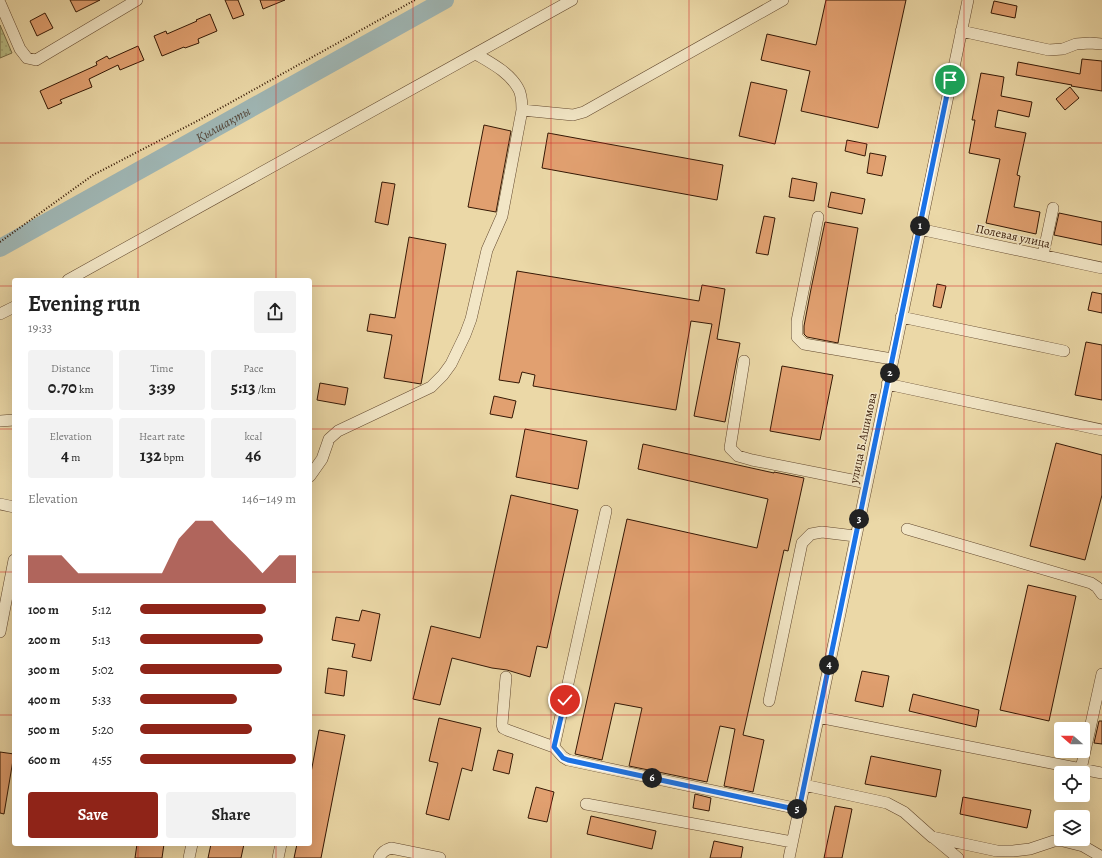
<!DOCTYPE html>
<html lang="en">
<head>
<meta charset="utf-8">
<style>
	body { margin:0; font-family:Alegreya,serif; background:#f2f2f2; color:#222; height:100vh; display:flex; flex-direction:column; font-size:15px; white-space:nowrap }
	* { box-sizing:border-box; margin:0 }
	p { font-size:13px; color:#767676 }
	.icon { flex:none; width:22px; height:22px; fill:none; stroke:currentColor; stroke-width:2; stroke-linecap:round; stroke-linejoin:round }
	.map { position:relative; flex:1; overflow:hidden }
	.sheet { position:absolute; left:12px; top:278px; width:300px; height:568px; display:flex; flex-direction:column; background:#fff; border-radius:4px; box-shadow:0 4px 16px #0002 }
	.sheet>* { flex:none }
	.needle { width:26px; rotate:290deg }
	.controls { position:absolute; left:1054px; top:722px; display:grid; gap:8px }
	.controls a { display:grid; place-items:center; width:36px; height:36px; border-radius:4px; background:#fff; box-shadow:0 4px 16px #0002; font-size:20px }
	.pin { position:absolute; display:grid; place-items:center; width:34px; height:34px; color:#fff; margin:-17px; border:2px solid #fff; border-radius:50%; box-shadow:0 1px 4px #0007 }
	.km { position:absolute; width:20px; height:20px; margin:-10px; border-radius:50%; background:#222; color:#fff; font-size:11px; line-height:20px; text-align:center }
	.round { display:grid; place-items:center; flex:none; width:42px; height:42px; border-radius:4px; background:#f2f2f2 }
	.head { display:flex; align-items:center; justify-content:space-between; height:68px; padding:0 16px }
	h1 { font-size:22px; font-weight:700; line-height:30px }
	.metrics { display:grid; grid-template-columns:repeat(3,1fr); gap:6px; height:68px; padding:4px 16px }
	.metrics div { display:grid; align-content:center; border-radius:4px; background:#f2f2f2; text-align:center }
	.metrics b { font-size:17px; font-weight:700 }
	.metrics small { font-size:11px; font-weight:400 }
	.metrics p { font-size:11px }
	.chart { height:112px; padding:8px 16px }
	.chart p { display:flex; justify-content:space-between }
	.chart svg { width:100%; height:72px; margin-top:4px; fill:#8f2418; opacity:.7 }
	.primary-button { display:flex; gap:8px; margin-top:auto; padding:8px 16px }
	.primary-button a { flex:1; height:46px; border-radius:4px; background:#8f2418; color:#fff; font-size:16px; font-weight:700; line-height:46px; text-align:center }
	.primary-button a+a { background:#f2f2f2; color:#222 }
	ul { padding:0 16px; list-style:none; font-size:13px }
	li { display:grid; grid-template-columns:64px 48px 1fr; align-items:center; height:30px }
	li i { height:10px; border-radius:5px; background:#8f2418 }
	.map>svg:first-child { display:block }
</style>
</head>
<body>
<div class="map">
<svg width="1102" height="858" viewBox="0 0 1102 858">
	<defs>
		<pattern id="park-dots" width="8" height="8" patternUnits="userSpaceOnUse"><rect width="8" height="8" fill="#b9be86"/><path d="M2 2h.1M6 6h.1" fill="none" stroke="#a0a372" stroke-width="1.8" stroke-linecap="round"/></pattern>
	</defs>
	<rect width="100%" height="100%" fill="#ebd8a7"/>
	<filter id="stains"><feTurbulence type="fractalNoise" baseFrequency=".005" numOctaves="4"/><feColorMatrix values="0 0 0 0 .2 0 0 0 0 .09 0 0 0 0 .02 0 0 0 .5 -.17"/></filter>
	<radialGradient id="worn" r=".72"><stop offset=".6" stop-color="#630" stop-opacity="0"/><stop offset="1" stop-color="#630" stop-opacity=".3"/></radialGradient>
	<path fill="url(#park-dots)" stroke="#776b46" d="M0 25 12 53 0 58Z"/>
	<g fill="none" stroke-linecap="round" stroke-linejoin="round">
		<path stroke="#9fb6b4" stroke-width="18" id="s1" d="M0 248 445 0"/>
	</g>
	<path fill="#e1a070" stroke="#351805" d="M70 0H100L76 12Z
		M225 0H238L244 15 233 19Z
		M260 0H285L263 9Z
		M826 0H906L878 128 801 111 810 71 761 60 767 34 816 45Z
		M994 1 1017 6 1015 18 991 13Z
		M45 13 53 28 37 36 30 21Z
		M210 14 217 31 198 39 199 43 185 48 184 47 162 56 154 36 166 31 167 34 197 21 196 20Z
		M138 46 144 60 120 70 118 65 89 79 92 87 60 100 62 103 48 109 40 91 97 65 96 62 107 56 109 59Z
		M1082 59 1102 61V91L1071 86 1072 85 1016 75 1018 62 1080 74Z
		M981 73 1004 77 1001 96 1032 102 1029 117 998 110 995 127 1026 133 1017 175 1020 176 1014 207 1040 212 1036 234 986 223 1000 159 969 153 975 120H972Z
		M751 82 787 90 775 144 739 136Z
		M1070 87 1079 98 1065 110 1056 99Z
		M484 125 511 131 496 212 468 207Z
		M548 133 723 165 717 200 542 168Z
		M847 140 867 144 865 156 845 151Z
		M870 153 886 156 882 176 867 173Z
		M792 178 817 183 814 201 789 197Z
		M382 182 395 184 388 225 375 222Z
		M831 192 865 199 862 214 828 207Z
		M1059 213 1102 222V245L1054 235Z
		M764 216 775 218 768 255 756 253Z
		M825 222 858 228 838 343 807 337 804 334V326L811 289Z
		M409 237 446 244 421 384 384 378 392 335 367 331 370 314 395 318Z
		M517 271 699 301 702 285 725 289 717 339 740 343 725 422 694 416 712 324 691 321 676 410 533 386 535 375 522 372 519 383 499 380Z
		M937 284 946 286 941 308 933 306Z
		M1092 292 1102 294V313L1088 310Z
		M1086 342 1102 345V400L1075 395Z
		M782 366 833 375 820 440 770 431Z
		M320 383 348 388 345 405 317 400Z
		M494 396 516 401 512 418 490 414Z
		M525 429 587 441 578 489 516 477Z
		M1056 443 1102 455V495L1085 560 1030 546Z
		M643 444 774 473V472L804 478 788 551 784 550 743 735 764 740 753 792 724 786 735 729 720 726 707 782 629 766 642 708 615 703 602 760 575 754 627 519 757 548 768 499 638 469Z
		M511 495 578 510 547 648 537 646 530 677 507 670 492 668 452 658 440 705 413 699 431 626 480 638Z
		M1028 585 1076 596 1049 721 1000 710Z
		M362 610 380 614 371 661 352 657 355 644 332 640 336 617 359 621Z
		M328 668 347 671 344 696 325 693Z
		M862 671 889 676 883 707 855 701Z
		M913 694 979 710 976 727 909 711Z
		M439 718 481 728 472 771 462 768 449 820 426 814 438 763 429 761Z
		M1099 721H1102V744L1094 743Z
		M319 730 345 735 321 858H294L297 844H310V778Z
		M498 750 513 754 509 774 493 770Z
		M0 752 14 754 4 814 0 813Z
		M871 756 941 770 936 797 865 784Z
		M536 787 554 792 547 822 528 818Z
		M695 794 711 798 709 811 693 808Z
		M963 797 1031 810 1027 828 960 814Z
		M835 806 852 809 842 858H824Z
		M591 816 656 831 652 849 587 834Z
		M714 841 743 847 741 858H710Z
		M137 844H164L162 858H135Z
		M211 844H244L241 858H208Z"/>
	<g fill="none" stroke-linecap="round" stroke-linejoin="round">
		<defs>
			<path id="minor" d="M0 3 20 49 27 58 36 60 137 0
				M961 31 1049 50 1063 49 1076 44 1090 43 1102 44
				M522 110 573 115 584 112 783 0
				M818 217 797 321V337L804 344 892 359
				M919 229 1102 268
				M1043 255 1053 208
				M68 280 572 0
				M0 314 14 307
				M901 317 1064 351
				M744 361 730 448 738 456 752 460 867 483
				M887 384 1102 430
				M0 421 14 420
				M310 476 322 459 329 439 338 431 431 387 443 375 451 364 465 335 471 319 487 250 502 216 522 110C522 103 522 94 518 88 509 72 491 63 476 54
				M0 504 14 507
				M606 511 554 747 563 757 568 760 799 809
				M907 529 1091 583 1097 587 1102 594
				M0 632 14 560
				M506 677 502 724 503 728 507 730 554 747
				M769 701 802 543 811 534 822 532 855 536
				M818 717 1102 773
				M1081 769 1102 674
				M804 785 887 803 904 812 932 837 997 851H1013L1030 849 1054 841H1063L1083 846 1102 857
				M586 804 792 842
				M934 838 958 858
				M189 858 192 844
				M278 858 281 844
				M379 858C382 852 385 850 391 848L440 858
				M789 858 968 0"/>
		</defs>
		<use href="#minor" stroke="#62482e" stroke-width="12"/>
		<path stroke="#351805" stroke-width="2" stroke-dasharray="1 2" stroke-linecap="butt" d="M0 242 93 175 201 119 415 0"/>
		<use href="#minor" stroke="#f2e6c6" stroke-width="11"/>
	</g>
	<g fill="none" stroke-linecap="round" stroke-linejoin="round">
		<defs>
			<path id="route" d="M565 700 554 747 563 758 568 760 799 810 950 80"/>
		</defs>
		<use href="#route" stroke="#fff" stroke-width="8"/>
		<use href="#route" stroke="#1a73e8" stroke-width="5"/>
	</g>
	<path fill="none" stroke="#d62828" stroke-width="1" stroke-opacity="0.55" d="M138 0V280M276 0V280M413 0V858M551 0V858M689 0V858M826 0V858M964 0V858M0 143H1102M0 286H14M310 286H1102M0 429H14M310 429H1102M0 572H14M310 572H1102M0 715H14M310 715H1102M138 844V858M276 844V858"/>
	<g text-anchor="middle" stroke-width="3" stroke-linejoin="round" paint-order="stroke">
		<g font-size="12" fill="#351805" stroke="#f2e6c6">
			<text transform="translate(1013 236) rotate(12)" y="4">Полевая улица</text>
			<text transform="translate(863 438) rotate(-78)" y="4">улица Б.Ашимова</text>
		</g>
		<g font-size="13" font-style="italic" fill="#55473a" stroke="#f2e6c6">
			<text dy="5" stroke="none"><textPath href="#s1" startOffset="255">Қылшақты</textPath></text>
		</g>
	</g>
	<rect width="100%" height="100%" filter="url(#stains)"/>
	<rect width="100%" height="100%" fill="url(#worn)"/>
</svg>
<div class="controls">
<a><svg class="needle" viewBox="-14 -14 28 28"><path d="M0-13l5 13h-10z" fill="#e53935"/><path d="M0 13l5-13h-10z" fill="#767676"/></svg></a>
<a><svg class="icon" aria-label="locate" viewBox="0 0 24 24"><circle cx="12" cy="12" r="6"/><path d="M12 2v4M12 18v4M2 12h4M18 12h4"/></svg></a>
<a><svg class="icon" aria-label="layers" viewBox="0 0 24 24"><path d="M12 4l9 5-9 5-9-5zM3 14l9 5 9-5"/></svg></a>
</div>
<div class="pin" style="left:950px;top:80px;background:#1e9e55"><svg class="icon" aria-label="arrive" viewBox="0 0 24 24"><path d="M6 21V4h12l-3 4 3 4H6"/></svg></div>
<div class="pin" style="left:565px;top:700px;background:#d93025"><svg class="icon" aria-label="check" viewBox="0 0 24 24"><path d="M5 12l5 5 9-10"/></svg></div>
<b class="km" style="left:920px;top:226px">1</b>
<b class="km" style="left:890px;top:373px">2</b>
<b class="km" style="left:859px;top:519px">3</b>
<b class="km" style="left:829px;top:665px">4</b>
<b class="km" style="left:797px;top:809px">5</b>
<b class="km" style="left:652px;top:778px">6</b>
<section class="sheet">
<div class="head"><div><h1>Evening run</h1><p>19:33</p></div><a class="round"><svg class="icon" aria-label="share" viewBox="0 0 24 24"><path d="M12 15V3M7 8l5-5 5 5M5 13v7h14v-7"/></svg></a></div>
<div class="metrics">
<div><p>Distance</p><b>0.70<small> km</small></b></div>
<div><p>Time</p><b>3:39</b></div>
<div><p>Pace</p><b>5:13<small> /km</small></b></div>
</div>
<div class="metrics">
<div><p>Elevation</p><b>4<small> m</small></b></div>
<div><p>Heart rate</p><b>132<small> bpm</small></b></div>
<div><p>kcal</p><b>46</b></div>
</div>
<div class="chart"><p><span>Elevation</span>146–149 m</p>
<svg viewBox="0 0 160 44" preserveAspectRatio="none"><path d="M0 44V27L10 27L20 27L30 38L40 38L50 38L60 38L70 38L80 38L90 17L100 6L110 6L120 17L130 27L140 38L150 27L160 27V44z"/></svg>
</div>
<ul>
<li><b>100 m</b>5:12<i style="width:81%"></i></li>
<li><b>200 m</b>5:13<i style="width:79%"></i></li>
<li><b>300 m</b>5:02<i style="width:91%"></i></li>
<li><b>400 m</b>5:33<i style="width:62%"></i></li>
<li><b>500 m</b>5:20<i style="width:72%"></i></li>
<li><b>600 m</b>4:55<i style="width:100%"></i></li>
</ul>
<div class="primary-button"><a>Save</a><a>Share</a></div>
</section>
</div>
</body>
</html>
